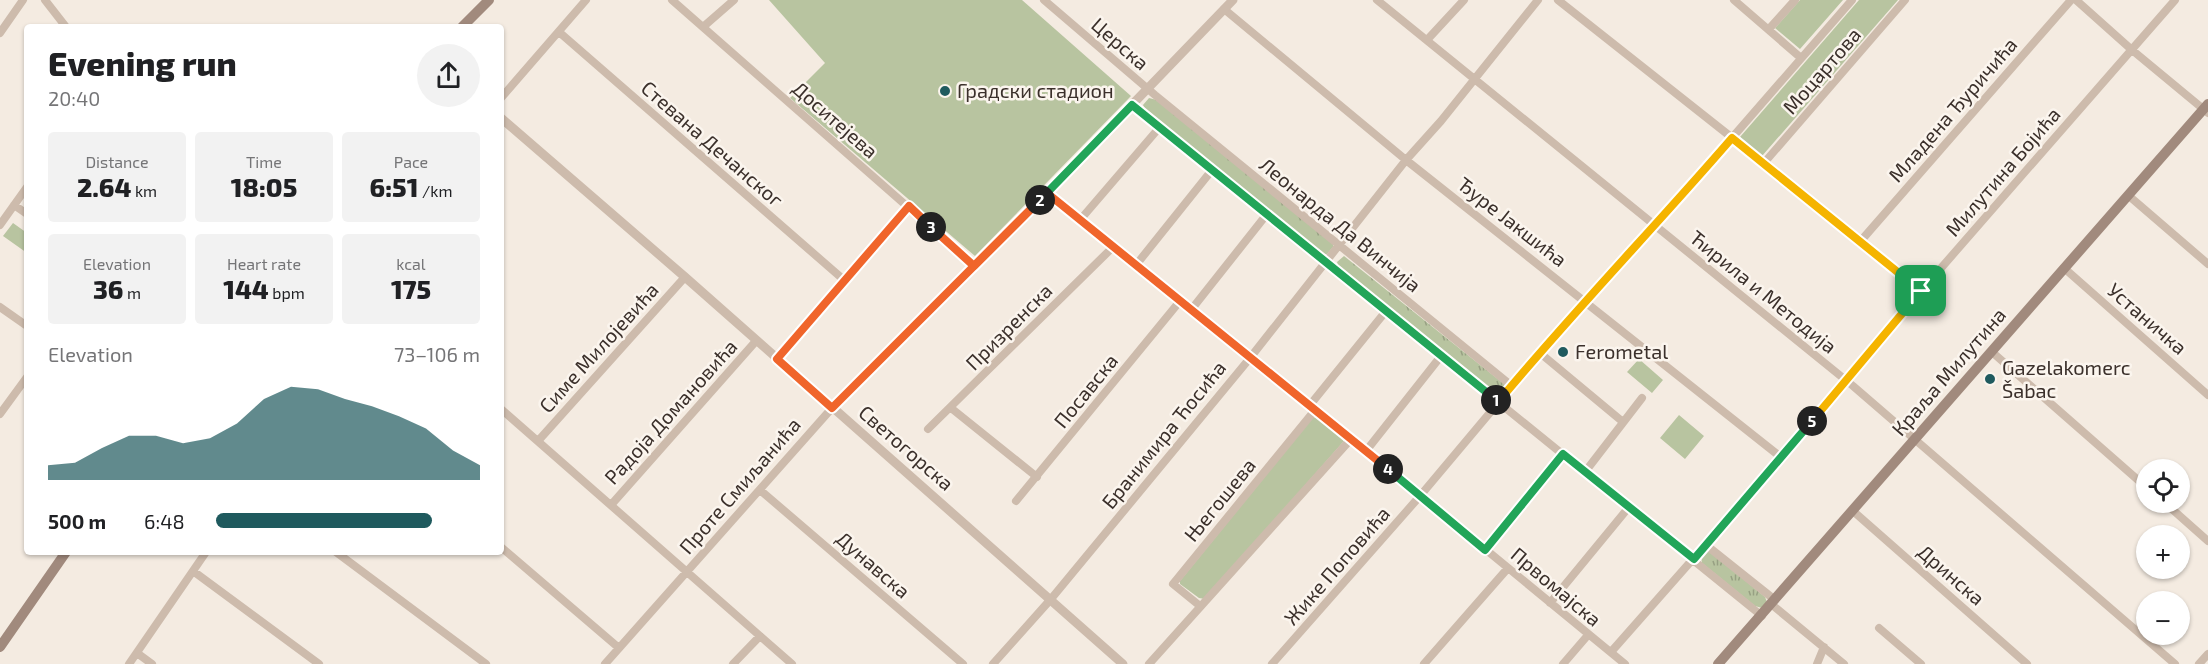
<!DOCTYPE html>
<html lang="en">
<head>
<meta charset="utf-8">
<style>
	body { margin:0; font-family:"Exo 2",sans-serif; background:#f2f2f2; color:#202124; height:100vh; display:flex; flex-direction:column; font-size:22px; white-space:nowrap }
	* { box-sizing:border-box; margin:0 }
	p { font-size:20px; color:#757577 }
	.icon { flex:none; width:33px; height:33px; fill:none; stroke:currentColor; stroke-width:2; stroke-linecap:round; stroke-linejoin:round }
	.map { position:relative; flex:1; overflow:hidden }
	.side { position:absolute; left:24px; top:24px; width:480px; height:531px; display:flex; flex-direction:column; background:#fff; border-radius:6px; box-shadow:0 2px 4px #0004 }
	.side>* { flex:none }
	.tools { position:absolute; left:2136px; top:459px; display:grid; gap:12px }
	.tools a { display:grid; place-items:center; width:54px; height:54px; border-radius:50%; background:#fff; box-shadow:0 2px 4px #0004; font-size:30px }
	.pin { position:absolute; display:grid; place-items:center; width:51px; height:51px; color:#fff; margin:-26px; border-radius:12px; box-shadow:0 3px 9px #0006 }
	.km { position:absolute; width:30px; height:30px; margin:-15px; border-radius:50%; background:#222; color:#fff; font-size:16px; line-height:30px; text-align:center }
	.round { display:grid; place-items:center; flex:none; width:63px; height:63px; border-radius:32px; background:#f2f2f2 }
	.headline { display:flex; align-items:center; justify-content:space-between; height:102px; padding:0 24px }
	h1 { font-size:33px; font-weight:800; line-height:45px }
	.figures { display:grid; grid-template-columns:repeat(3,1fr); gap:9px; height:102px; padding:6px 24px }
	.figures div { display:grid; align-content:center; border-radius:6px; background:#f2f2f2; text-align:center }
	.figures b { font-size:26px; font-weight:800 }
	.figures small { font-size:16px; font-weight:400 }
	.figures p { font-size:16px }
	.chart { height:168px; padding:12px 24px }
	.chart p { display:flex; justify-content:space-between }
	.chart svg { width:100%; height:108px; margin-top:6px; fill:#1f5a5e; opacity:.7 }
	ul { padding:0 24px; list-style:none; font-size:20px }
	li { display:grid; grid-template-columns:96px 72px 1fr; align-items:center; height:45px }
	li i { height:15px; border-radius:8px; background:#1f5a5e }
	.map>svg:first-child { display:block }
</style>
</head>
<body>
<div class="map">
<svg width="2208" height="664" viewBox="0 0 2208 664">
	<defs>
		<pattern id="grass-tufts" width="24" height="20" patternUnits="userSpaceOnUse" patternTransform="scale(1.5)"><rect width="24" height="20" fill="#b8c4a0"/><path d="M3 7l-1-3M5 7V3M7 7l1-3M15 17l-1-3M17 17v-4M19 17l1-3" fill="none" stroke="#97a083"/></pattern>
	</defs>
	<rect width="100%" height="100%" fill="#f4ebe1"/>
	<path fill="url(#grass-tufts)" d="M1149 98 1157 100 1333 244V247L1327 254 1323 255 1145 109 1143 105Z
		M1344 256 1504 384 1505 391 1499 395H1495L1339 268 1337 262Z
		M1706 552H1711L1765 597 1767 602 1762 608 1755 606 1702 563 1701 557Z"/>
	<path fill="#b8c4a0" d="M769 0H1022L1131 96 975 256 790 98 825 63Z
		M1800 0H1843L1800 49 1775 28Z
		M1859 0H1898L1762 156 1740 137Z
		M13 223 27 233V253L3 236Z
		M1639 359 1663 380 1652 393 1627 372Z
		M1679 415 1704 436 1685 459 1660 438Z
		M1313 417 1321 419 1344 441 1205 599 1199 598 1180 584V581Z"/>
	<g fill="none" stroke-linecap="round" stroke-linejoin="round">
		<path stroke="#cdbbac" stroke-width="8" d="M45 0 66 27
			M672 0 974 265
			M1044 0 1155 95 1512 386
			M1377 0 1853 386 2175 664
			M1558 0 1764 163 1921 291
			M1734 0 1801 58
			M2076 0 2132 50 2208 113
			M1224 9 1406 160 1782 458
			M703 27 734 0
			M1769 29 1795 0
			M559 32 844 280
			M0 33 23 0
			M1427 40 1464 0
			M501 98 586 0
			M1132 105 1762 616
			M1764 163 1905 0
			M1047 193 1310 405 1625 664
			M2129 196 2208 264
			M14 205 27 214
			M1080 220 1159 128
			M0 225 27 187
			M1859 243 2071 0
			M1136 265 1212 170
			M2064 268 2208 395
			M0 307 27 326
			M1191 310 1267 214
			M1992 352 2146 487
			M1540 353 1623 422
			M777 359 909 206
			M1310 405 1386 311
			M951 408 1037 477
			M501 409 792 664
			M0 414 27 377
			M928 429 1113 247
			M538 441 685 277
			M1366 451 1441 356
			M1585 472 1642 398
			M760 490 963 664
			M1016 501 1180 301
			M2164 502 2208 541
			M611 505 756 341
			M1853 511 2027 664
			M1706 545 1775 600
			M501 547 619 648
			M1485 550 1563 454
			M336 552 486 664
			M193 571 319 664
			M1550 603 1629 507
			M1771 604 1844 664
			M1200 606 1173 584 1315 410
			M1879 628 1921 664
			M1611 652 1782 458 1921 291 2175 0
			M137 653 152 664
			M129 664 206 552
			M605 664 832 408
			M733 664 760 636
			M993 664 1051 599 1250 358 1406 160 1441 121 1538 0
			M1149 664 1351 439
			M1272 664 1420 496 1540 353 1657 224 1852 0
			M1424 664 1508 568
			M1563 664 1588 635
			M1817 664 1824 647
			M2199 664 2208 654"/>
		<path stroke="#cdbbac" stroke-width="9" d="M501 118 685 277 1123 664
			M832 408 1047 193 1233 0"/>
		<path stroke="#a18a7d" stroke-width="10" d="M462 27 489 0
			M0 647 66 552
			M1718 664 2208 104"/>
	</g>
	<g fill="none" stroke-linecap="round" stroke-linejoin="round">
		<defs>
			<path id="split-1" d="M1496 400 1498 402C1573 312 1655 227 1732 138L1921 291"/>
			<path id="split-2" d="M1040 200 1132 105 1496 400"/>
			<path id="split-3" d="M931 227 909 206 777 359 832 408 1040 200"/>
			<path id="split-4" d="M931 227 974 266 1047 193 1388 469"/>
			<path id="split-5" d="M1388 469 1485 550 1563 454 1694 559 1812 421"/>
			<path id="split-6" d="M1812 421 1921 291"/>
		</defs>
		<use href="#split-1" stroke="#fff" stroke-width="12"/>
		<use href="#split-2" stroke="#fff" stroke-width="12"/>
		<use href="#split-3" stroke="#fff" stroke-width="12"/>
		<use href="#split-4" stroke="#fff" stroke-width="12"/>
		<use href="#split-5" stroke="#fff" stroke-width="12"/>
		<use href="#split-6" stroke="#fff" stroke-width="12"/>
		<use href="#split-1" stroke="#f5b400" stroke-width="8"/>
		<use href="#split-2" stroke="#22a559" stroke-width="8"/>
		<use href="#split-3" stroke="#f0652b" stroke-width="8"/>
		<use href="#split-4" stroke="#f0652b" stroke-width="8"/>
		<use href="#split-5" stroke="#22a559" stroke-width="8"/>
		<use href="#split-6" stroke="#f5b400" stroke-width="8"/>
	</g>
	<g fill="#1f5a5e" stroke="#fbf5ee" stroke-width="2">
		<circle cx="945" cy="91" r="6"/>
		<circle cx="1563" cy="352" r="6"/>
		<circle cx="1990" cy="379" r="6"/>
	</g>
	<g text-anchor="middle" stroke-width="5" stroke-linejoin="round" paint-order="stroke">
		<g font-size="20" fill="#3b302b" stroke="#fbf5ee">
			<text transform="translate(1120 44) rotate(41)" y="7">Церска</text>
			<text transform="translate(1822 71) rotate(-49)" y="7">Моцартова</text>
			<text transform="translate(1953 110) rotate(-49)" y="7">Младена Ђуричића</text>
			<text transform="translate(835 120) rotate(41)" y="7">Доситејева</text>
			<text transform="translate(712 144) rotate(41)" y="7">Стевана Дечанског</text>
			<text transform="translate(2003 172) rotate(-49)" y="7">Милутина Бојића</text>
			<text transform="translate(1512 222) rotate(38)" y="7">Ђуре Јакшића</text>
			<text transform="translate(1340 225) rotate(39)" y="7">Леонарда Да Винчија</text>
			<text transform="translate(1763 292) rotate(39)" y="7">Ћирила и Методија</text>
			<text transform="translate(2147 319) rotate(41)" y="7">Устаничка</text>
			<text transform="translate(1009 327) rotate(-45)" y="7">Призренска</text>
			<text transform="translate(599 348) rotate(-48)" y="7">Симе Милојевића</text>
			<text transform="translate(1949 372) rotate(-49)" y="7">Краља Милутина</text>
			<text transform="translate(1086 391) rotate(-51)" y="7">Посавска</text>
			<text transform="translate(671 412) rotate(-48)" y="7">Радоја Домановића</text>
			<text transform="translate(1164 435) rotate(-51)" y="7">Бранимира Ћосића</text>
			<text transform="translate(906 448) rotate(41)" y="7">Светогорска</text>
			<text transform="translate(740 486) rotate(-49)" y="7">Проте Смиљанића</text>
			<text transform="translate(1220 500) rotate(-51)" y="7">Његошева</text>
			<text transform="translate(873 565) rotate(41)" y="7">Дунавска</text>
			<text transform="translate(1337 566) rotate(-49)" y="7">Жике Поповића</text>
			<text transform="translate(1951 575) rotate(41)" y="7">Дринска</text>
			<text transform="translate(1556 587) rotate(40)" y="7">Првомајска</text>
		</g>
		<g font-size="20" fill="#3b302b" stroke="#fbf5ee" text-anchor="start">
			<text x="957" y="98">Градски стадион</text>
			<text x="1575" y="359">Ferometal</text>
			<text x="2002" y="375">Gazelakomerc<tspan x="2002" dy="23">Šabac</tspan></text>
		</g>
	</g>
</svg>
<div class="tools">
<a><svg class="icon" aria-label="locate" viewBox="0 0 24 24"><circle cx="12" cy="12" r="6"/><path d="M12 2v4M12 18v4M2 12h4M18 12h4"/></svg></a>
<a>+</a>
<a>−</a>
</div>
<div class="pin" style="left:1921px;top:291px;background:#1e9e55"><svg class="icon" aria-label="arrive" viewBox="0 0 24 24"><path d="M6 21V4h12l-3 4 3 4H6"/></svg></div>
<b class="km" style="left:1496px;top:400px">1</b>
<b class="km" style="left:1040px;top:200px">2</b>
<b class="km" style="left:931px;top:227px">3</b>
<b class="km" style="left:1388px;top:469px">4</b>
<b class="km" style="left:1812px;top:421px">5</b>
<section class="side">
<div class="headline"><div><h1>Evening run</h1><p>20:40</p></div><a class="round"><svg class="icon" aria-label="share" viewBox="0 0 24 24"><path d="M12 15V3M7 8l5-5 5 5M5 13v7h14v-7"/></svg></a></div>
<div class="figures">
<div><p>Distance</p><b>2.64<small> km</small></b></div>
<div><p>Time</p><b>18:05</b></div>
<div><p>Pace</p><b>6:51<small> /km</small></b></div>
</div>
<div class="figures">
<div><p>Elevation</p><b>36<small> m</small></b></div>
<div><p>Heart rate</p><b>144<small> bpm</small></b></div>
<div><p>kcal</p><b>175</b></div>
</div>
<div class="chart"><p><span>Elevation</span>73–106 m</p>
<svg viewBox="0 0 160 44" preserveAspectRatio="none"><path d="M0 44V38L10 37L20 31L30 26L40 26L50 29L60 27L70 21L80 11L90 6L100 7L110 11L120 14L130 18L140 23L150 32L160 38V44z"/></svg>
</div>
<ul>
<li><b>500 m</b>6:48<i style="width:82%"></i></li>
</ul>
</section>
</div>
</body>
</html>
